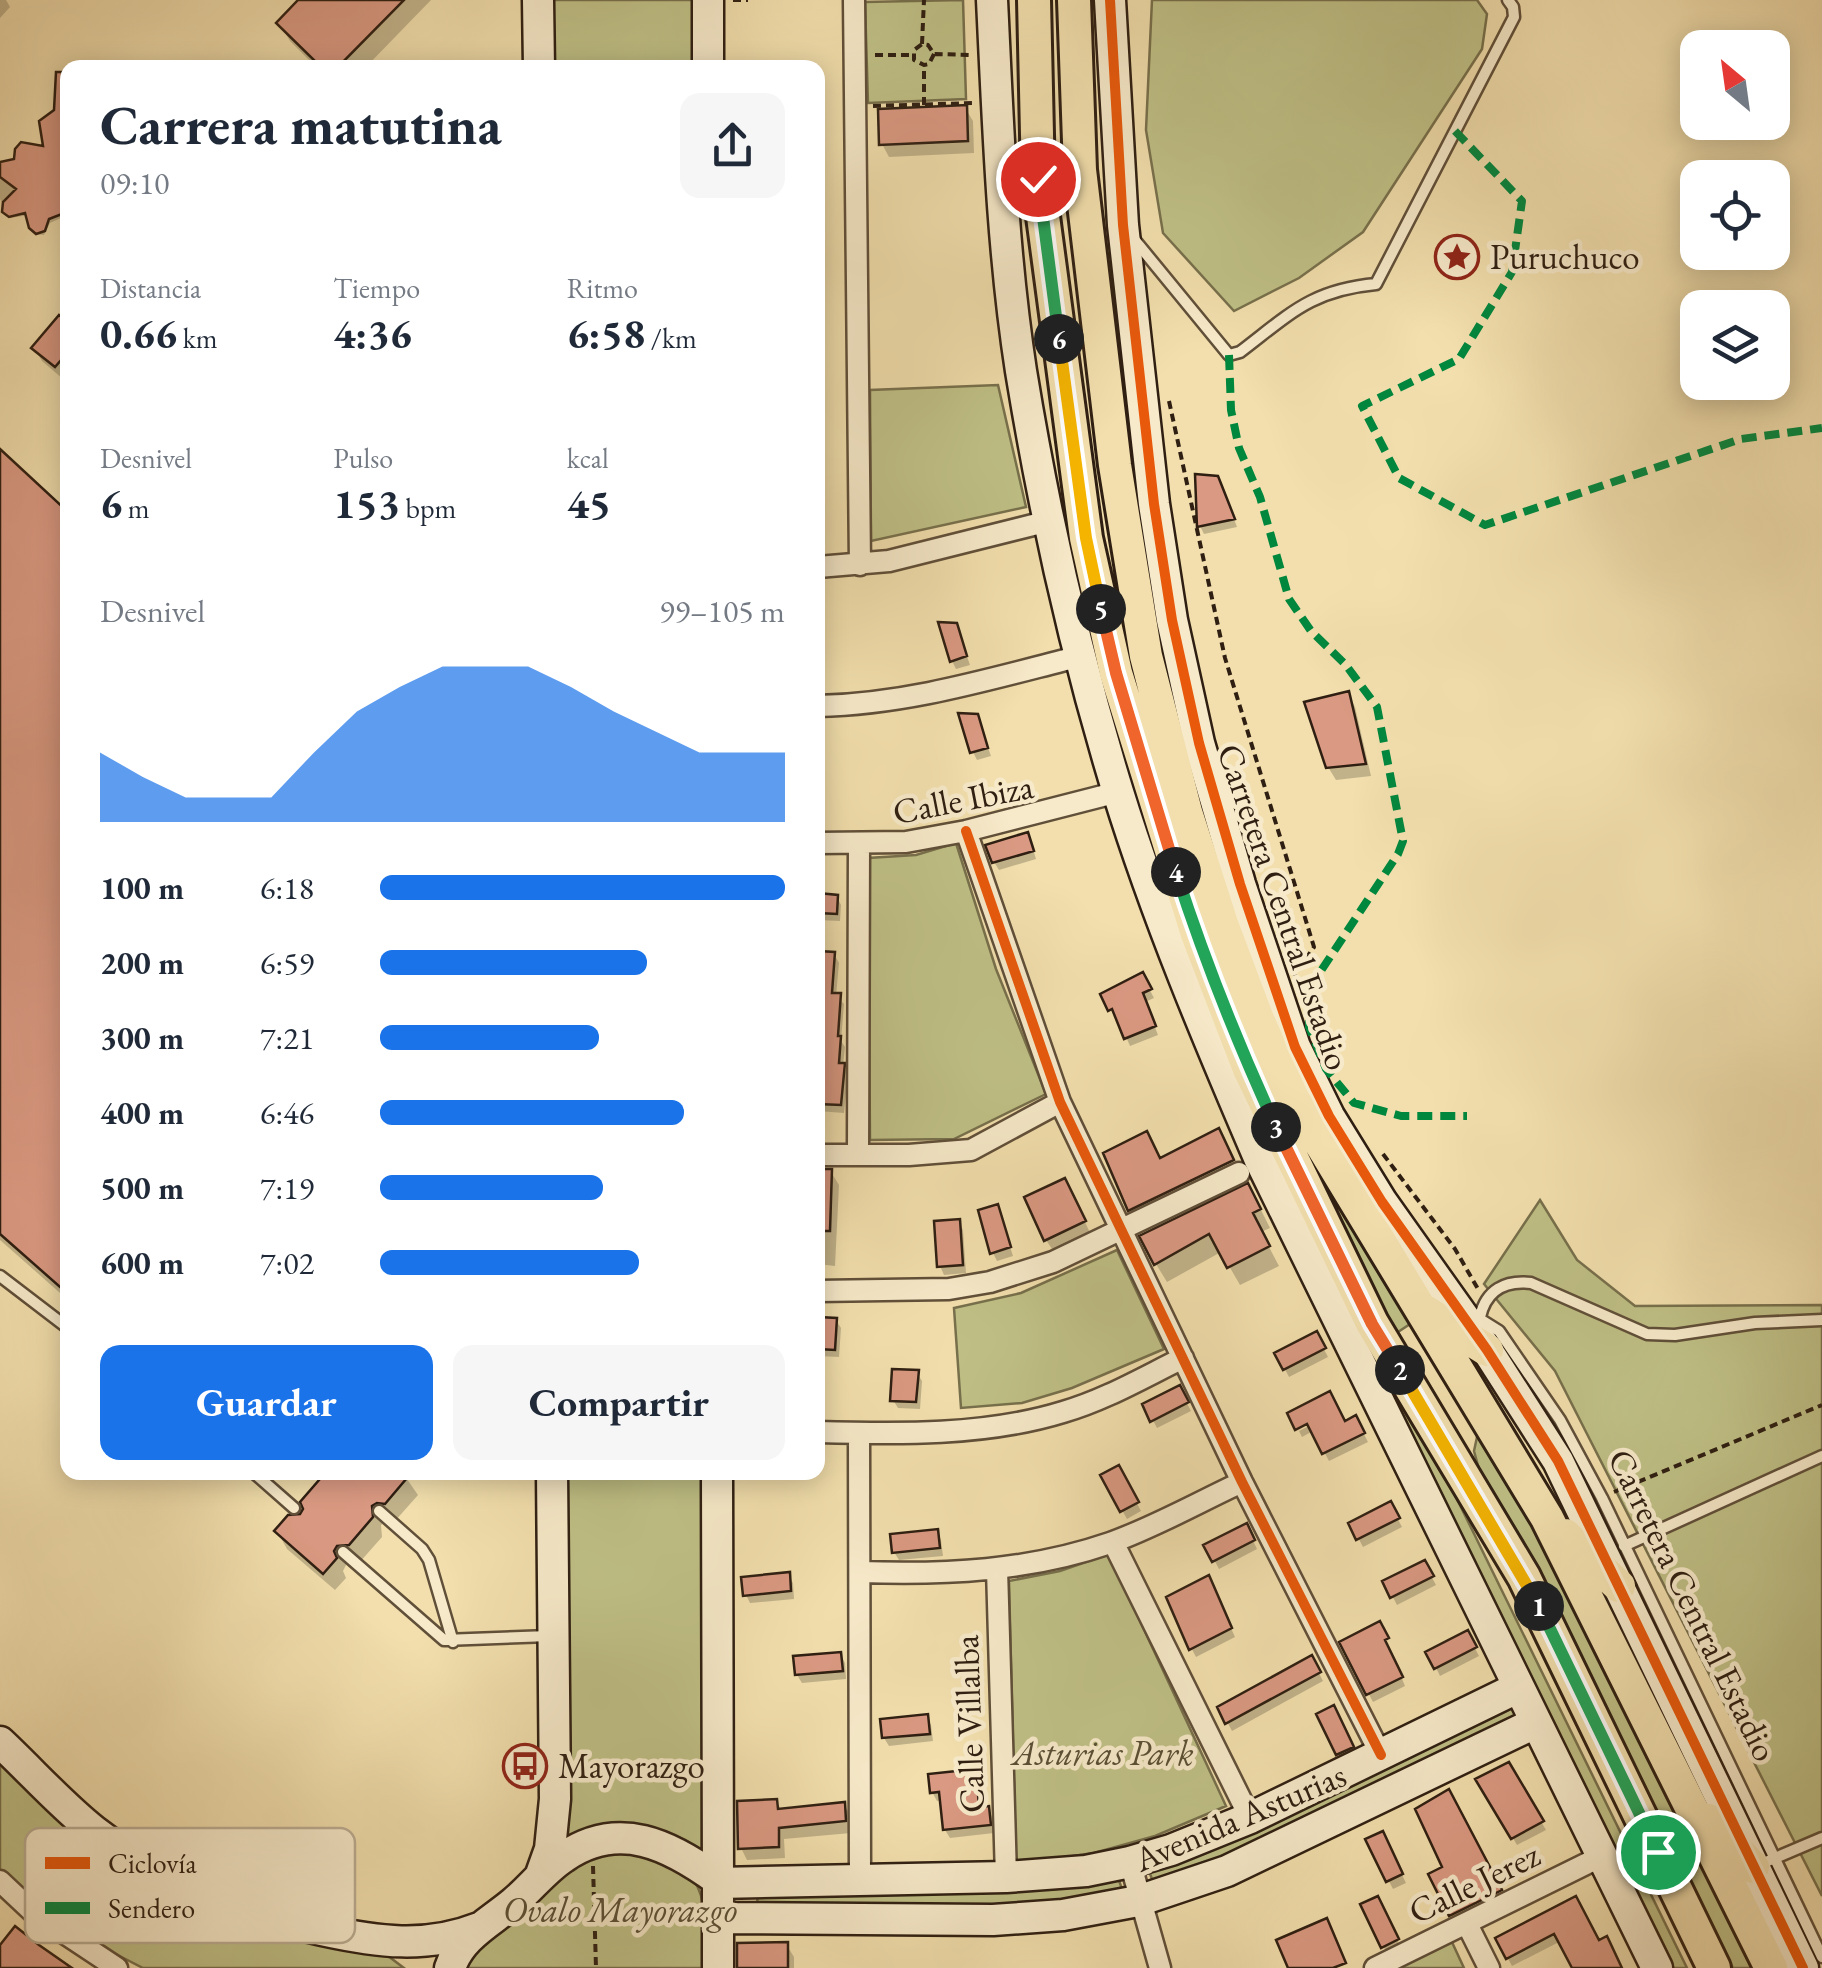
<!DOCTYPE html>
<html lang="es">
<head>
<meta charset="utf-8">
<style>
	body { margin:0; font-family:"EB Garamond",serif; background:#f6f6f7; color:#1f2937; height:100vh; display:flex; flex-direction:column; font-size:38px; white-space:nowrap }
	* { box-sizing:border-box; margin:0 }
	p { font-size:32px; color:#747a83 }
	.icon { flex:none; width:55px; height:55px; fill:none; stroke:currentColor; stroke-width:2; stroke-linecap:round; stroke-linejoin:round }
	.map { position:relative; flex:1; overflow:hidden }
	.drawer { position:absolute; left:60px; top:60px; width:765px; height:1420px; display:flex; flex-direction:column; background:#fff; border-radius:20px; box-shadow:0 5px 25px #0003 }
	.drawer>* { flex:none }
	.needle { width:65px; rotate:331deg }
	.tools { position:absolute; left:1680px; top:30px; display:grid; gap:20px }
	.tools a { display:grid; place-items:center; width:110px; height:110px; border-radius:20px; background:#fff; box-shadow:0 5px 25px #0003; font-size:50px }
	.pin { position:absolute; display:grid; place-items:center; width:85px; height:85px; color:#fff; margin:-42px; border:5px solid #fff; border-radius:50%; box-shadow:0 2px 10px #0007 }
	.km { position:absolute; width:50px; height:50px; margin:-25px; border-radius:50%; background:#222; color:#fff; font-size:28px; line-height:50px; text-align:center }
	.round { display:grid; place-items:center; flex:none; width:105px; height:105px; border-radius:20px; background:#f6f6f7 }
	.headline { display:flex; align-items:center; justify-content:space-between; height:170px; padding:0 40px }
	h1 { font-size:55px; font-weight:700; line-height:75px }
	.metrics { display:grid; grid-template-columns:repeat(3,1fr); gap:15px; height:170px; padding:10px 40px }
	.metrics div { display:grid; align-content:center }
	.metrics b { font-size:42px; font-weight:700 }
	.metrics small { font-size:28px; font-weight:400 }
	.metrics p { font-size:28px }
	.chart { height:280px; padding:20px 40px }
	.chart p { display:flex; justify-content:space-between }
	.chart svg { width:100%; height:180px; margin-top:10px; fill:#1a73e8; opacity:.7 }
	.button { display:flex; gap:20px; margin-top:auto; padding:20px 40px }
	.button a { flex:1; height:115px; border-radius:20px; background:#1a73e8; color:#fff; font-size:40px; font-weight:700; line-height:115px; text-align:center }
	.button a+a { background:#f6f6f7; color:#1f2937 }
	ul { padding:0 40px; list-style:none; font-size:32px }
	li { display:grid; grid-template-columns:160px 120px 1fr; align-items:center; height:75px }
	li i { height:25px; border-radius:12px; background:#1a73e8 }
	.map>svg:first-child { display:block }
</style>
</head>
<body>
<div class="map">
<svg width="1822" height="1968" viewBox="0 0 1822 1968">
	<rect width="100%" height="100%" fill="#f2dfad"/>
	<filter id="stains"><feTurbulence type="fractalNoise" baseFrequency=".002" numOctaves="4"/><feColorMatrix values="0 0 0 0 .2 0 0 0 0 .09 0 0 0 0 .02 0 0 0 .5 -.17"/></filter>
	<radialGradient id="worn" r=".72"><stop offset=".6" stop-color="#630" stop-opacity="0"/><stop offset="1" stop-color="#630" stop-opacity=".3"/></radialGradient>
	<path fill="#bfc086" stroke="#77704c" stroke-width="2.5" d="M549 0H699L700 67 549 68Z
		M963 0 966 99 868 103 865 2Z
		M1152 0H1477L1487 14 1482 49 1363 232 1299 278 1234 311 1163 233 1146 130Z
		M998 385 1026 507 871 541 870 390Z
		M956 843 996 969 1046 1094 954 1139 870 1140 868 858 916 855Z
		M1261 1050 1413 1322 1392 1336 1295 1144Z
		M1540 1200 1577 1260 1635 1306 1822 1305V1896L1555 1371 1484 1284Z
		M1313 1240 1353 1287 1687 1968H1669Z
		M1117 1250 1164 1349 1072 1388 1022 1403 961 1408 954 1308 1021 1293Z
		M1477 1437 1491 1444 1761 1968H1733L1482 1480 1474 1451Z
		M552 1473H702V1854L562 1847Z
		M1109 1554 1226 1806 1155 1836 1094 1853 1016 1864 1009 1581 1060 1571Z
		M1511 1703 1518 1719 1305 1826 1153 1882 1149 1871Z
		M0 1757 106 1854 285 1931 388 1956 404 1968H143L102 1947 36 1904 0 1871Z
		M614 1851C707 1861 706 1884 706 1968H462L485 1942 519 1918 578 1864Z
		M1117 1875 1121 1886 1120 1892 1077 1906 757 1907 758 1889Z
		M1451 1940 1464 1968H1396Z"/>
	<path fill="#0003" d="M0 0H6L10 7 0 18Z
		M302 0H431L365 68H317L290 41 279 23Z
		M68 97V203L63 217 50 223 44 235 35 234 29 215 10 218 0 199V175L46 149 56 112Z
		M965 108 973 121 974 153 889 157 882 144Z
		M68 325V373L63 379 42 361 34 348Z
		M0 455 68 515V1300L0 1240Z
		M1222 487 1237 527 1204 534 1200 526Z
		M956 625 970 665 956 669 952 661Z
		M1348 693 1355 707 1371 776 1336 780 1328 767Z
		M977 716 991 756 977 760 973 752Z
		M1031 843 1036 859 999 870 994 862Z
		M818 896 837 897 841 905 840 921 818 920Z
		M818 953 834 954 839 963 836 996 844 1004 841 1041 845 1047 843 1066 848 1074 844 1113 818 1111Z
		M1142 975 1154 998 1145 1002 1158 1035 1130 1046 1117 1016 1115 1017 1103 995Z
		M1228 1149 1242 1179 1140 1228 1130 1210 1160 1160Z
		M818 1171 831 1172 839 1185 835 1266 818 1264Z
		M1072 1194 1091 1235 1054 1252 1046 1240Z
		M1258 1204 1270 1228 1261 1232 1279 1266 1240 1285 1221 1252 1167 1282 1156 1264Z
		M997 1207 1013 1256 997 1261 993 1253Z
		M959 1222 963 1230 966 1273 944 1275 940 1266Z
		M818 1319 836 1320 841 1328 839 1357 818 1356Z
		M1316 1334 1328 1357 1289 1377 1277 1354Z
		M917 1373 922 1381 920 1409 898 1408 893 1400Z
		M1179 1388 1191 1411 1157 1428 1145 1405Z
		M1356 1419 1368 1442 1329 1461 1313 1431 1302 1437 1299 1431 1319 1421 1345 1424Z
		M1118 1468 1141 1511 1127 1519 1103 1476Z
		M402 1472 418 1495 395 1521 388 1520 381 1525 382 1537 359 1563H347L343 1571 346 1578 335 1590 287 1549 277 1531 301 1517Z
		M1390 1504 1402 1527 1363 1547 1351 1524Z
		M1246 1526 1257 1549 1219 1569 1207 1546Z
		M937 1532 941 1540 943 1556 899 1560 894 1552Z
		M1424 1563 1436 1585 1397 1605 1385 1582Z
		M788 1575 793 1583 794 1599 750 1603 746 1595Z
		M1212 1586 1235 1637 1196 1657 1184 1634Z
		M1379 1624 1405 1686 1373 1702 1342 1643Z
		M1467 1633 1479 1656 1440 1676 1429 1653Z
		M840 1654 845 1663 846 1679 802 1683 797 1675Z
		M1311 1658 1323 1681 1232 1731 1220 1708Z
		M1319 1715 1337 1716 1356 1756 1343 1762Z
		M927 1717 931 1725 933 1741 889 1746 884 1738Z
		M1508 1765 1546 1830 1517 1845 1479 1780Z
		M975 1772 979 1780 982 1810 988 1809 992 1817 994 1833 950 1838 945 1830 942 1800 937 1801 932 1792Z
		M1448 1793 1504 1899 1456 1923 1432 1875 1446 1868Z
		M776 1801 782 1811 844 1805 851 1816V1833L784 1839 785 1858 747 1860 741 1848Z
		M1368 1840 1386 1842 1406 1883 1393 1889Z
		M1575 1899 1598 1943 1621 1968H1575L1561 1941 1512 1966 1498 1940Z
		M1382 1907 1401 1948 1388 1954 1383 1946Z
		M786 1944 794 1957V1968H739Z"/>
	<path fill="#da9982" stroke="#2f1f12" stroke-width="2.5" d="M298 0H404L337 68H322L276 23Z
		M56 72H68V195L62 214 49 219 45 231 36 234 29 228 25 213 9 217 2 212 3 202 16 189 0 177V162L14 159 15 149 21 142 43 146 39 121 54 110Z
		M967 105 968 141 879 145 878 109Z
		M59 315 68 322V352L55 367 31 348Z
		M0 449 68 512V1294L0 1234Z
		M1195 474 1218 476 1235 519 1197 527Z
		M938 622 957 623 967 656 950 662Z
		M1349 691 1366 764 1326 768 1304 702Z
		M958 713 978 714 988 748 970 753Z
		M1028 832 1034 851 992 863 985 845Z
		M818 893 838 895 837 914 818 913Z
		M818 951 835 952 832 993H841L838 1036H841L839 1063H845L841 1105 818 1104Z
		M1143 972 1152 989 1143 993 1156 1026 1124 1039 1112 1009 1108 1011 1100 994Z
		M1219 1128 1234 1160 1128 1211 1103 1153 1147 1131 1160 1158Z
		M818 1169H832L830 1231H818Z
		M1065 1178 1086 1221 1044 1241 1024 1197Z
		M1248 1183 1261 1209 1253 1213 1270 1246 1227 1268 1209 1234 1154 1265 1139 1236Z
		M998 1204 1011 1247 990 1254 978 1210Z
		M960 1219 963 1265 937 1267 934 1221Z
		M818 1317 837 1318 835 1350 818 1349Z
		M1317 1331 1326 1348 1283 1370 1274 1353Z
		M892 1369 919 1370 916 1402 890 1401Z
		M1180 1385 1189 1402 1150 1422 1142 1404Z
		M1330 1391 1345 1421 1356 1415 1365 1433 1322 1454 1307 1424 1295 1430 1287 1413Z
		M1119 1465 1139 1502 1120 1512 1100 1475Z
		M326 1472H412L385 1504 377 1503 372 1506 373 1517 349 1545 337 1546 334 1551 337 1558 323 1574 274 1531 288 1515 300 1514 303 1509 300 1502Z
		M1391 1501 1400 1518 1356 1540 1348 1523Z
		M1247 1523 1255 1540 1212 1562 1203 1545Z
		M938 1529 940 1548 892 1553 890 1534Z
		M1425 1560 1434 1576 1390 1598 1382 1581Z
		M790 1572 791 1591 743 1596 741 1577Z
		M1209 1575 1232 1628 1189 1650 1166 1597Z
		M1380 1621 1389 1638 1385 1640 1403 1677 1366 1695 1339 1642Z
		M1468 1630 1477 1647 1434 1669 1425 1652Z
		M841 1652 843 1671 795 1675 793 1656Z
		M1312 1655 1321 1672 1225 1724 1217 1707Z
		M1334 1705 1354 1747 1336 1755 1316 1714Z
		M928 1714 930 1734 882 1738 880 1719Z
		M1509 1762 1544 1821 1511 1839 1475 1779Z
		M976 1769 979 1807 989 1806 991 1825 943 1830 939 1792 930 1793 928 1774Z
		M1449 1789 1502 1890 1449 1916 1428 1874 1442 1867 1415 1809Z
		M777 1799 778 1809 845 1802 846 1821 779 1828V1847L738 1849 737 1801Z
		M1383 1831 1403 1874 1386 1882 1365 1839Z
		M1378 1896 1399 1939 1381 1948 1360 1904Z
		M1576 1896 1599 1940 1607 1936 1622 1968H1572L1554 1934 1506 1959 1495 1938Z
		M1327 1918 1346 1963 1333 1968H1288L1276 1940Z
		M15 1926 39 1945 72 1968H0V1945Z
		M788 1942V1968H737V1943Z"/>
	<g fill="none" stroke-linecap="round" stroke-linejoin="round">
		<defs>
			<path id="lane" d="M1133 238 1229 355 1240 352C1290 314 1311 290 1376 284L1514 17 1513 7 1508 0
				M0 1276 68 1328
				M1475 1316 1499 1331 1560 1420 1602 1498 1822 1957
				M1480 1317C1486 1290 1505 1280 1531 1283L1647 1334 1675 1335 1755 1323 1822 1320
				M253 1472 294 1508
				M379 1511 422 1549 429 1560 453 1642
				M1624 1546 1822 1456
				M343 1552 444 1640 549 1636
				M1768 1861 1822 1838"/>
			<path id="street" d="M854 0 860 565
				M818 567 889 561 1049 521
				M818 706C909 704 993 678 1081 656
				M966 831 1060 1102 1242 1482 1381 1755
				M818 843 906 842 966 831 1118 792
				M858 1154 859 844
				M818 1155H909L971 1150 1060 1102
				M818 1291 949 1289 990 1282 1053 1262 1239 1173
				M818 1432C898 1434 985 1436 1063 1412 1105 1400 1144 1377 1183 1358
				M859 1433 860 1880
				M1113 1542 1250 1818
				M997 1569 1006 1877
				M860 1572C945 1575 1029 1571 1110 1543 1155 1527 1199 1502 1242 1482
				M1130 1862 1160 1968
				M0 1881 34 1913 117 1968
				M1467 1924 1489 1968
				M1375 1968 1602 1856"/>
			<path id="secondary" d="M538 0 539 68
				M708 0V68
				M992 0C998 123 1002 248 1021 371 1044 512 1076 655 1118 792 1157 918 1208 1039 1260 1160L1657 1968
				M1110 0 1123 225 1154 504 1172 620 1199 743 1240 884 1295 1047 1329 1116 1382 1202 1487 1350 1558 1461 1803 1968
				M717 1472 718 1880
				M0 1742C31 1771 61 1805 94 1831 167 1887 234 1910 322 1930 377 1942 426 1949 479 1928
				M540 1877 550 1849 555 1799 552 1472
				M718 1883 1006 1877 1086 1871 1130 1862 1171 1850 1250 1818 1517 1688
				M718 1918 993 1920 1063 1915 1138 1901 1227 1871 1535 1723
				M450 1968C460 1937 489 1923 513 1903 530 1889 545 1869 564 1857 619 1819 670 1845 718 1880V1968"/>
			<path id="primary" d="M1034 0 1038 179 1086 538 1116 673 1197 934 1249 1069 1372 1323 1524 1577 1714 1968
				M1074 0 1080 170 1115 465 1146 656 1186 812 1222 924 1257 1017 1293 1098 1547 1518 1771 1968
				M1425 1311 1487 1350
				M1565 1535 1619 1586
				M1708 1820 1753 1867"/>
		</defs>
		<use href="#lane" stroke="#604f39" stroke-width="15"/>
		<use href="#street" stroke="#604f39" stroke-width="25"/>
		<use href="#secondary" stroke="#2f1f12" stroke-width="35"/>
		<use href="#primary" stroke="#2f1f12" stroke-width="38"/>
		<path stroke="#2f1f12" stroke-width="4" stroke-dasharray="8 5" stroke-linecap="butt" d="M733 0H748
			M922 44 924 0
			M934 54 929 64 924 65 914 60V50L922 44 928 45 934 54 972 55
			M875 55H911
			M924 105V65
			M873 106 973 103
			M1169 401 1225 658 1314 947 1294 976
			M1383 1154 1455 1249 1478 1289
			M1614 1492 1822 1405
			M593 1866 596 1968"/>
		<use href="#lane" stroke="#f7eaca" stroke-width="10"/>
		<use href="#street" stroke="#f7eaca" stroke-width="20"/>
		<use href="#secondary" stroke="#f7eaca" stroke-width="30"/>
		<use href="#primary" stroke="#f2dfad" stroke-width="32"/>
		<path stroke="#00873e" stroke-width="8" stroke-dasharray="15 8" stroke-linecap="butt" d="M1455 131 1522 201 1512 272 1459 359 1362 406 1399 478 1485 525 1741 439 1822 428
			M1229 355 1231 410 1239 448 1260 497 1289 599 1311 631 1345 664 1377 707 1403 841 1398 854 1311 986 1309 1027 1326 1069 1354 1103 1401 1116H1467"/>
		<defs>
			<path id="cycleway" d="M1110 0 1123 225 1154 504 1172 620 1199 743 1240 884 1295 1047 1329 1116 1382 1202 1487 1350 1558 1461 1803 1968
				M966 831 1060 1102 1242 1482 1381 1755"/>
		</defs>
		<use href="#cycleway" stroke="#f7eaca" stroke-width="16"/>
		<use href="#cycleway" stroke="#e8590c" stroke-width="10"/>
	</g>
	<g fill="none" stroke-linecap="round" stroke-linejoin="round">
		<defs>
			<path id="split-1" d="M1539 1606 1658 1852"/>
			<path id="split-2" d="M1400 1370 1539 1606"/>
			<path id="split-3" d="M1276 1127 1372 1324 1400 1370"/>
			<path id="split-4" d="M1176 872C1204 959 1238 1044 1276 1127"/>
			<path id="split-5" d="M1101 609 1116 673 1176 872"/>
			<path id="split-6" d="M1059 339 1086 538 1101 609"/>
			<path id="split-7" d="M1038 179 1059 339"/>
		</defs>
		<use href="#split-1" stroke="#fff" stroke-width="20"/>
		<use href="#split-2" stroke="#fff" stroke-width="20"/>
		<use href="#split-3" stroke="#fff" stroke-width="20"/>
		<use href="#split-4" stroke="#fff" stroke-width="20"/>
		<use href="#split-5" stroke="#fff" stroke-width="20"/>
		<use href="#split-6" stroke="#fff" stroke-width="20"/>
		<use href="#split-7" stroke="#fff" stroke-width="20"/>
		<use href="#split-1" stroke="#22a559" stroke-width="12"/>
		<use href="#split-2" stroke="#f5b400" stroke-width="12"/>
		<use href="#split-3" stroke="#f0652b" stroke-width="12"/>
		<use href="#split-4" stroke="#22a559" stroke-width="12"/>
		<use href="#split-5" stroke="#f0652b" stroke-width="12"/>
		<use href="#split-6" stroke="#f5b400" stroke-width="12"/>
		<use href="#split-7" stroke="#22a559" stroke-width="12"/>
	</g>
	<defs>
		<symbol id="sight-ring" viewBox="-11 -11 22 22"><circle r="9.5" fill="#f7eaca" stroke="#8f2418" stroke-width="1.5"/><path d="M0-6L1.8-2.2L6-1.7L2.9 1.2L3.7 5.4L0 3.3L-3.7 5.4L-2.9 1.2L-6-1.7L-1.8-2.2Z" fill="#8f2418"/></symbol>
		<symbol id="bus-ring" viewBox="-11 -11 22 22"><circle r="9.5" fill="#f7eaca" stroke="#8f2418" stroke-width="1.5"/><path d="M-5-6H5V4H4V6H2V4H-2V6H-4V4H-5ZM-3.5-4V0h7V-4ZM-3.5 1.2v1.5H-2V1.2ZM2 1.2v1.5H3.5V1.2Z" fill="#8f2418"/></symbol>
	</defs>
	<g fill-rule="evenodd">
		<use href="#sight-ring" x="1432" y="232" width="50" height="50"/>
		<use href="#bus-ring" x="500" y="1741" width="50" height="50"/>
	</g>
	<g text-anchor="middle" stroke-width="9" stroke-linejoin="round" paint-order="stroke">
		<g font-size="35" fill="#2f1f12" stroke="#f7eaca" text-anchor="start">
			<text x="1490" y="269">Puruchuco</text>
			<text x="558" y="1778">Mayorazgo</text>
		</g>
		<g font-size="35" fill="#2f1f12" stroke="#f7eaca">
			<text transform="translate(963 799) rotate(-11)" y="12">Calle Ibiza</text>
			<text transform="translate(1284 907) rotate(71)" y="12">Carretera Central Estadio</text>
			<text transform="translate(1693 1605) rotate(64)" y="12">Carretera Central Estadio</text>
			<text transform="translate(969 1724) rotate(-92)" y="12">Calle Villalba</text>
			<text transform="translate(1240 1817) rotate(-23)" y="12">Avenida Asturias</text>
			<text transform="translate(1474 1883) rotate(-26)" y="12">Calle Jerez</text>
		</g>
		<g font-size="35" font-style="italic" fill="#5a4f35" stroke="#f7eaca">
			<text x="1103" y="1765">Asturias Park</text>
			<text x="620" y="1922">Ovalo Mayorazgo</text>
		</g>
	</g>
	<rect x="25" y="1828" width="330" height="115" rx="15" fill="#f7eaca" stroke="#bbad93" stroke-width="2.5"/>
	<rect x="45" y="1857" width="45" height="12" fill="#e8590c"/>
	<rect x="45" y="1902" width="45" height="12" fill="#00873e"/>
	<g font-size="28" fill="#2f1f12">
		<text x="108" y="1873">Ciclovía</text>
		<text x="108" y="1918">Sendero</text>
	</g>
	<rect width="100%" height="100%" filter="url(#stains)"/>
	<rect width="100%" height="100%" fill="url(#worn)"/>
</svg>
<div class="tools">
<a><svg class="needle" viewBox="-14 -14 28 28"><path d="M0-13l5 13h-10z" fill="#e53935"/><path d="M0 13l5-13h-10z" fill="#747a83"/></svg></a>
<a><svg class="icon" aria-label="locate" viewBox="0 0 24 24"><circle cx="12" cy="12" r="6"/><path d="M12 2v4M12 18v4M2 12h4M18 12h4"/></svg></a>
<a><svg class="icon" aria-label="layers" viewBox="0 0 24 24"><path d="M12 4l9 5-9 5-9-5zM3 14l9 5 9-5"/></svg></a>
</div>
<div class="pin" style="left:1658px;top:1852px;background:#1e9e55"><svg class="icon" aria-label="arrive" viewBox="0 0 24 24"><path d="M6 21V4h12l-3 4 3 4H6"/></svg></div>
<div class="pin" style="left:1038px;top:179px;background:#d93025"><svg class="icon" aria-label="check" viewBox="0 0 24 24"><path d="M5 12l5 5 9-10"/></svg></div>
<b class="km" style="left:1539px;top:1606px">1</b>
<b class="km" style="left:1400px;top:1370px">2</b>
<b class="km" style="left:1276px;top:1127px">3</b>
<b class="km" style="left:1176px;top:872px">4</b>
<b class="km" style="left:1101px;top:609px">5</b>
<b class="km" style="left:1059px;top:339px">6</b>
<section class="drawer">
<div class="headline"><div><h1>Carrera matutina</h1><p>09:10</p></div><a class="round"><svg class="icon" aria-label="share" viewBox="0 0 24 24"><path d="M12 15V3M7 8l5-5 5 5M5 13v7h14v-7"/></svg></a></div>
<div class="metrics">
<div><p>Distancia</p><b>0.66<small> km</small></b></div>
<div><p>Tiempo</p><b>4:36</b></div>
<div><p>Ritmo</p><b>6:58<small> /km</small></b></div>
</div>
<div class="metrics">
<div><p>Desnivel</p><b>6<small> m</small></b></div>
<div><p>Pulso</p><b>153<small> bpm</small></b></div>
<div><p>kcal</p><b>45</b></div>
</div>
<div class="chart"><p><span>Desnivel</span>99–105 m</p>
<svg viewBox="0 0 160 44" preserveAspectRatio="none"><path d="M0 44V27L10 33L20 38L30 38L40 38L50 27L60 17L70 11L80 6L90 6L100 6L110 11L120 17L130 22L140 27L150 27L160 27V44z"/></svg>
</div>
<ul>
<li><b>100 m</b>6:18<i style="width:100%"></i></li>
<li><b>200 m</b>6:59<i style="width:66%"></i></li>
<li><b>300 m</b>7:21<i style="width:54%"></i></li>
<li><b>400 m</b>6:46<i style="width:75%"></i></li>
<li><b>500 m</b>7:19<i style="width:55%"></i></li>
<li><b>600 m</b>7:02<i style="width:64%"></i></li>
</ul>
<div class="button"><a>Guardar</a><a>Compartir</a></div>
</section>
</div>
</body>
</html>
